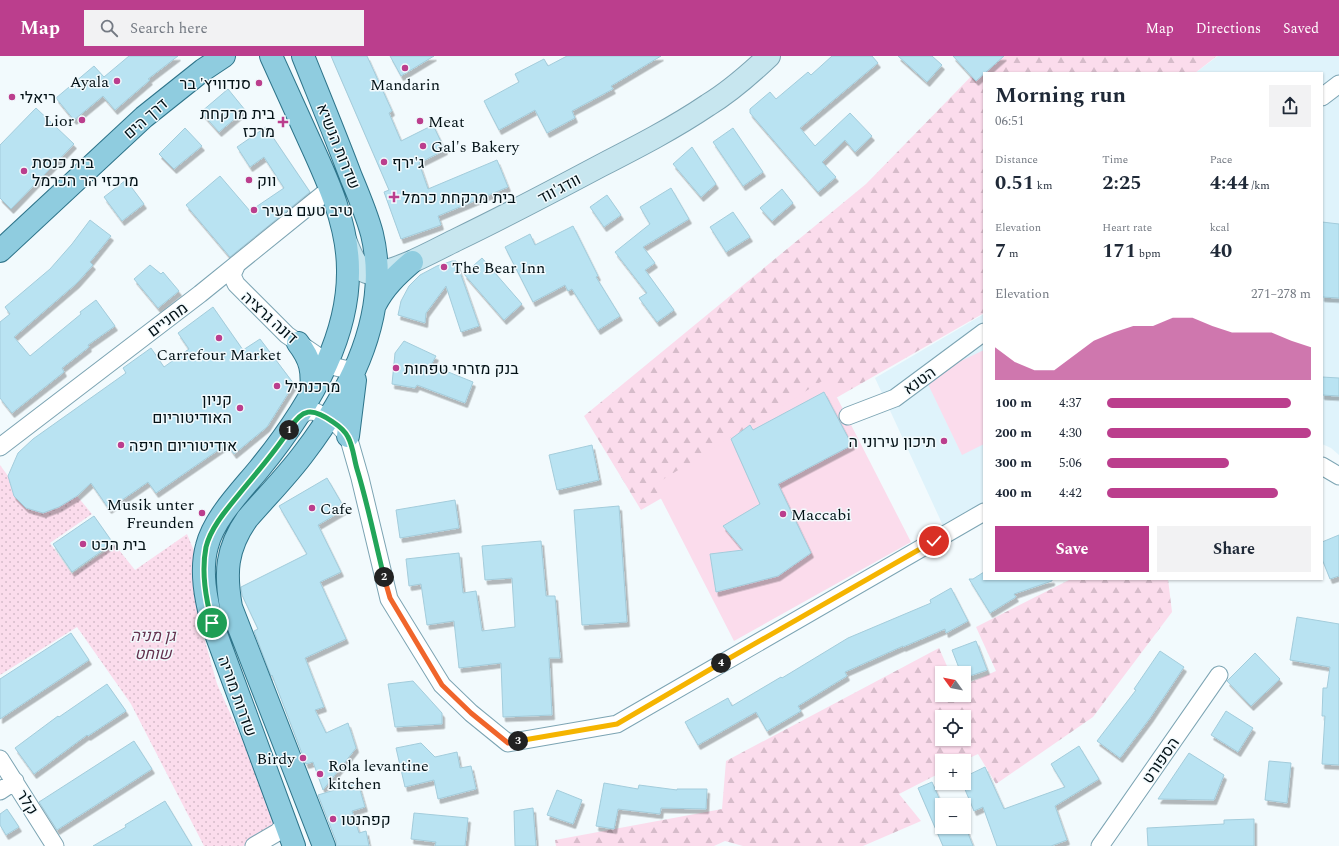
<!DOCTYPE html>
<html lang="en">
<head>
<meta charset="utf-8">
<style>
	body { margin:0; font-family:Spectral,Heebo,serif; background:#f2f2f3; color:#1f2937; height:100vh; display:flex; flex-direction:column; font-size:15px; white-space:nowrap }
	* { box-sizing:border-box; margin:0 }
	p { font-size:13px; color:#747a83 }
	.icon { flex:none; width:22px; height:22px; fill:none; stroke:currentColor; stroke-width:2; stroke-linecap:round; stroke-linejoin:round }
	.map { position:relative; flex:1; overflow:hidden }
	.details { position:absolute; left:983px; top:16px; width:340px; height:508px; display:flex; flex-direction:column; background:#fff; border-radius:0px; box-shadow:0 1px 3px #0004 }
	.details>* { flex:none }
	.needle { width:26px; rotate:303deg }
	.controls { position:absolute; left:935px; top:610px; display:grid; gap:8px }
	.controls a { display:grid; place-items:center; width:36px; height:36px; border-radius:0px; background:#fff; box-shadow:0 1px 3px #0004; font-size:20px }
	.pin { position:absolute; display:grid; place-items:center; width:34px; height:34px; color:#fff; margin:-17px; border:2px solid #fff; border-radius:50%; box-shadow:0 1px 4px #0007 }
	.km { position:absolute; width:20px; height:20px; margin:-10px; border-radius:50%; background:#222; color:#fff; font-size:11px; line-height:20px; text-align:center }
	.round { display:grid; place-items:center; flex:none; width:42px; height:42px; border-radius:0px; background:#f2f2f3 }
	.summary { display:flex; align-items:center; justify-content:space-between; height:68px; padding:0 12px }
	h1 { font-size:22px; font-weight:700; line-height:30px }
	.stats { display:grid; grid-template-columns:repeat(3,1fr); gap:6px; height:68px; padding:4px 12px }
	.stats div { display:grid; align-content:center }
	.stats b { font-size:20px; font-weight:700 }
	.stats small { font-size:11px; font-weight:400 }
	.stats p { font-size:11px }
	.chart { height:112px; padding:8px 12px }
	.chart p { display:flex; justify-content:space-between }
	.chart svg { width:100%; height:72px; margin-top:4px; fill:#bb3e8d; opacity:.7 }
	.cta { display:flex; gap:8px; margin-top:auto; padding:8px 12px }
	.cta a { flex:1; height:46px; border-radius:0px; background:#bb3e8d; color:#fff; font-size:16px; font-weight:700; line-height:46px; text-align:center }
	.cta a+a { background:#f2f2f3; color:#1f2937 }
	ul { padding:0 12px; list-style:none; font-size:13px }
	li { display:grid; grid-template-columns:64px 48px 1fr; align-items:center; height:30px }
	li i { height:10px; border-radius:5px; background:#bb3e8d }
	header { display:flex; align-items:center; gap:24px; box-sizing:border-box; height:56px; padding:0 20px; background:#bb3e8d; color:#fff }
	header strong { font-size:19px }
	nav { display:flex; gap:22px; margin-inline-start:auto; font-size:14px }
	.search { width:280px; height:36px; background:#f2f2f3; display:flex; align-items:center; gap:10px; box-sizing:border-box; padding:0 14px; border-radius:0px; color:#747a83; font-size:15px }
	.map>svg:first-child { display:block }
</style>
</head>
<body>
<header>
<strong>Map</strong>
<div class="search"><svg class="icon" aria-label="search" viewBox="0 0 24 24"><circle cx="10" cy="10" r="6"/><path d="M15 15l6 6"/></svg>Search here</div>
<nav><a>Map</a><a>Directions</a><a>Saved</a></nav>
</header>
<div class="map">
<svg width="1339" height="790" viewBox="0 0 1339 790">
	<defs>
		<pattern id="green-dots" width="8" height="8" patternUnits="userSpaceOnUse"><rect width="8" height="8" fill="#fbdcec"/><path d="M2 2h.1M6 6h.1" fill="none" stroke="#d6bcca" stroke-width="1.8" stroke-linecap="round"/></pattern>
		<pattern id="forest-firs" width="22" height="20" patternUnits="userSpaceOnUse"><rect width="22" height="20" fill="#fbdcec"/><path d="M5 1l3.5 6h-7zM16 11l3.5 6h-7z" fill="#d6bcca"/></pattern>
		<filter id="shadow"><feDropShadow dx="2.5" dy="4.5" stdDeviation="0" flood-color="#0004"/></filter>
	</defs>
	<rect width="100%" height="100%" fill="#f2fafd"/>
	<path fill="#dff3fb" d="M1218 0H1339V399L1331 392 1322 388V17H1195Z
		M984 258V447L945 474 875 322Z"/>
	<path fill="url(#green-dots)" d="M0 409 8 420 14 440 26 452 44 457 59 451 77 440 92 458 50 487 72 518 115 489 135 514 187 478 196 500 197 548 205 585 217 628 277 761 273 772 267 778 243 790H204L131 648 77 571 0 619Z"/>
	<path fill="url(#forest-firs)" fill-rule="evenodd" d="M991 0H1217L1195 17H984V257L641 454 584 360 866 128Z
		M1071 523H1168L1172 556 1093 661 996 728 978 698 963 705H942V716L899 738 921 765 863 790H743L725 785 714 790H556L555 784 722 753 726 705 939 592 950 617H942V639H964V629L996 615 976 571ZM942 661H964V683H942Z"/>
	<path fill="#fbdcec" d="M984 294V388L962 399 925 322Z
		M827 322 911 486 734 585 654 429Z"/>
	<path fill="#b9e3f2" stroke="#a3ccdb" filter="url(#shadow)" d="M129 0H178L148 23 150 24 115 54 103 40 74 64 56 42 94 10 104 21Z
		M331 0H367L392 55 389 57 401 85 433 69 445 94 419 107 428 133 497 104 508 131 438 160 441 169 401 183 384 136 389 134Z
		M390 0H434L401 20Z
		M567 0H661L611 30 613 33 572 55 575 62 547 77 535 54 499 74 484 45 519 26 515 18 544 3 548 10Z
		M832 0H872L878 7 800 72 815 90 850 57 872 80 855 96 845 84 822 106 836 121 818 136 750 57V53L770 36 776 43 808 16 811 19Z
		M898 0H932L942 9 927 26Z
		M953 0H1004L976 25Z
		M228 33 245 54 219 76 201 56Z
		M36 52 74 88 11 153 0 142V89Z
		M266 71 310 136 230 201 186 149 220 120 250 155 284 132 264 101 250 111 237 91Z
		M185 72 202 90 174 113 159 98Z
		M733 72 763 116 743 130 713 86Z
		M692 91 716 128 701 141 673 108Z
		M126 124 144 148 122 165 104 141Z
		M671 132 689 163 643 191 655 207 645 214 674 254 657 266 639 242 647 237 615 196 650 168 640 151Z
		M782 133 793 147 772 165 760 152Z
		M607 139 621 159 604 171 590 151Z
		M733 156 750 181 726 196 710 171Z
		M90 164 111 180 90 206 93 209 77 227 14 281 30 300 81 258 80 256 96 244 115 270 88 289 89 291 62 312 64 316 12 357 0 342V266L10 258 5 251 50 213 72 188Z
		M1322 166 1339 168V242L1322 241Z
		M573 170 598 220 596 221 620 260 598 274 572 233 568 235 565 229 533 246 505 191 530 178 535 189Z
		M482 202 522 248 504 264 464 218Z
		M452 205H456L479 270 461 276 446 230 426 257 425 267 398 259 401 245 409 230 420 219 437 210Z
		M150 209 161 218 163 216 179 235 158 252 134 223Z
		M213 251 243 294 260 283 294 328 267 371 234 398 227 388 156 437 148 426 109 453 91 427 77 440 59 451 43 457 26 452 14 440 8 420 18 397 33 383 126 317 123 312 151 292 164 311 189 293 178 277Z
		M404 285 436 300 431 309 473 326 465 347 417 329 415 332 392 328 395 297Z
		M1322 321 1339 322V340L1322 339Z
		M824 336 852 389 778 428 811 497 778 520 716 536 710 498 743 494 723 470 760 448 731 383 750 369 753 374Z
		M592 389 599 424 557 434 549 399Z
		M327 422 345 453 318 469 341 516 320 526 346 583 305 602 324 651 315 654 326 677 348 667 356 692 323 734 313 706 306 708 272 619 271 620 254 575 258 573 242 539 241 531 307 498 279 450Z
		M455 444 459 472 400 482 396 454Z
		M619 450 627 566 582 569 574 454Z
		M94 460 113 487 72 516 53 488Z
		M1339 479V520L1330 523 1322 503V486Z
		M541 485 546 540H555L560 602H549L552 659 503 661 501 607 459 612 454 565 427 569 421 528 409 530 406 503 459 497 463 537 476 535 482 575 515 571 512 522 485 524 482 490Z
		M984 516V523H1052V525L1014 538 1016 541 990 557 969 523H973Z
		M951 532 968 565 946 577 945 573 903 591V590L845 616 847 620 798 650 801 655 767 675 756 656 698 689 685 666 728 642 732 650 781 621 782 622 848 582 931 547 930 544Z
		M1297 561 1339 568V709L1322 708 1325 660H1322L1323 632H1327L1330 611 1290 604Z
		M71 577 89 604 0 663V623Z
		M976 585 987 614 964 622V617H961L952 594Z
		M1160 595 1184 611 1150 662 1120 702 1097 685 1136 634 1134 633Z
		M1255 597 1280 623 1251 650 1227 625Z
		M413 625 442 657V668L395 671 388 628Z
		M107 628 126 655 88 680 87 679 34 718 15 692 58 660 59 661Z
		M1226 655 1253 672 1238 696 1211 679Z
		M134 685 152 713 57 774 39 746Z
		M421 687 435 701 457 696 460 712 471 710 476 733 438 743 434 724 405 731 396 692Z
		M1079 690 1099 723 1055 750 1067 784 1051 790H997L983 751 974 755 964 731V721L985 711 1004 753 1065 731 1051 708Z
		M1189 697 1224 719 1214 744 1158 743Z
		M1269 705 1291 707 1287 747 1265 744Z
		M932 726 942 749V776L954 771H964V767L973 790H943L918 732Z
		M358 727 365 751 352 755 359 777 366 775 369 790H336V785L318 739Z
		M604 727 638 733 639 729 677 734V733H707L706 753 661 752 660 758 618 753 614 773 596 770Z
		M557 734 582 744 573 768 547 759Z
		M165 745 192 790H93L126 771 125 769Z
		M533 752 536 790H515L514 755Z
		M7 753 19 771 6 779 0 769V758Z
		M414 757 468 762 465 790H435L436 786 411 783Z
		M1254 763V790H1148L1147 772 1224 768V764Z"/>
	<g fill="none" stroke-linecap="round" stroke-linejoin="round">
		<defs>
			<path id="street" d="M1322 41 1339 28
				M237 208 232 219 236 228 287 279 322 303 332 310 344 313H350L358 309
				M848 360 895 342 984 276
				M295 363 306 356 311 355 316 356 339 370 348 380 360 422 389 543 442 629 471 657 508 687 617 668 984 456
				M0 391 200 238 331 132
				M1322 410 1339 420
				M0 703 55 790
				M0 735 15 725
				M254 790 278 776 285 767
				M1100 790 1219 619"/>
			<path id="secondary" d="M346 186C350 197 357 216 371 217 394 218 437 193 458 183 506 160 553 135 600 110 637 91 674 72 708 49 731 35 750 18 769 0"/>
			<path id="primary" d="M271 0C284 29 297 57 310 86 328 125 348 169 348 214 349 286 304 358 259 413 241 435 214 462 207 490 200 515 206 543 212 567L294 790
				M303 0C319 40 336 81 351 121 359 140 367 159 372 178 391 257 351 335 304 397 287 420 266 441 247 463 226 493 225 517 231 551L324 790
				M0 195 144 61 203 14 224 0
				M375 249C384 231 397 219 412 206
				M298 287C311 304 313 315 311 336
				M348 380 355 324"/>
		</defs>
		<use href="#street" stroke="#7ca4b3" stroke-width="19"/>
		<use href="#secondary" stroke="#7ca4b3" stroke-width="24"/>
		<use href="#primary" stroke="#2e748a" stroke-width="24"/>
		<use href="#street" stroke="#fff" stroke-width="17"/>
		<use href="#secondary" stroke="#c7e6ef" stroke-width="22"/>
		<use href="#primary" stroke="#8fccdf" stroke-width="22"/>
	</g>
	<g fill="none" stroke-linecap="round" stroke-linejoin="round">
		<defs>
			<path id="split-1" d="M212 567C206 542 201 517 206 491 211 471 227 453 240 437 257 416 275 396 289 374"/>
			<path id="split-2" d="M289 374C302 352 312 351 333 366 339 370 345 375 348 381 353 390 354 403 357 413 368 449 375 485 384 521"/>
			<path id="split-3" d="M384 521 390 542 442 629 471 657 508 687 518 685"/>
			<path id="split-4" d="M518 685 617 668 721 607"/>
			<path id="split-5" d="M721 607 934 485"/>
		</defs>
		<use href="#split-1" stroke="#fff" stroke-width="8"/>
		<use href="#split-2" stroke="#fff" stroke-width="8"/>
		<use href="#split-3" stroke="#fff" stroke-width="8"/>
		<use href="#split-4" stroke="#fff" stroke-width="8"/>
		<use href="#split-5" stroke="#fff" stroke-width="8"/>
		<use href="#split-1" stroke="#22a559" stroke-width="5"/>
		<use href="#split-2" stroke="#22a559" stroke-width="5"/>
		<use href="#split-3" stroke="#f0652b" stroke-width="5"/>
		<use href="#split-4" stroke="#f5b400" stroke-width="5"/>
		<use href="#split-5" stroke="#f5b400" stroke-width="5"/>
	</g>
	<g fill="#bb3e8d" stroke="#f2fafd" stroke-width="1.5">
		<circle cx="405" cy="12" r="4"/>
		<circle cx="117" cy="25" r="4"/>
		<circle cx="259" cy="27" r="4"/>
		<circle cx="12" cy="41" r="4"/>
		<circle cx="82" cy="64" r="4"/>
		<circle cx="420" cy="65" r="4"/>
		<path d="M281 60h4v4h4v4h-4v4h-4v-4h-4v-4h4z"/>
		<circle cx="423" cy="90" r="4"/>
		<circle cx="384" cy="106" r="4"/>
		<circle cx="24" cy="115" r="4"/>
		<circle cx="249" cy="124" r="4"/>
		<path d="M392 135h4v4h4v4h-4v4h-4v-4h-4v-4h4z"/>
		<circle cx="254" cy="154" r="4"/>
		<circle cx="444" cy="211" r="4"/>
		<circle cx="219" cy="282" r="4"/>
		<circle cx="396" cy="312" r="4"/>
		<circle cx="277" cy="330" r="4"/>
		<circle cx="240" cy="352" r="4"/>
		<circle cx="944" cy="385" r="4"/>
		<circle cx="121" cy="389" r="4"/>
		<circle cx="312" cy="452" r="4"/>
		<circle cx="202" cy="457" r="4"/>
		<circle cx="783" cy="458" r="4"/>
		<circle cx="83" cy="488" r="4"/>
		<circle cx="303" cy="702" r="4"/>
		<circle cx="320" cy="718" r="4"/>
		<circle cx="333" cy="763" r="4"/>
	</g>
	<g text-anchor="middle" stroke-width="3" stroke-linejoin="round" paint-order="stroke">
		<g font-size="16" fill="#031116" stroke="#f2fafd" text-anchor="start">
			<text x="109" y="31" text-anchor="end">Ayala</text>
			<text x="251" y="33" text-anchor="end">סנדוויץ' בר</text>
			<text x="405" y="34" text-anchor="middle">Mandarin</text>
			<text x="20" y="47">ריאלי</text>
			<text x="275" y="63" text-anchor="end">בית מרקחת<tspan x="275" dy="18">מרכז</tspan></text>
			<text x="74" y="70" text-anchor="end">Lior</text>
			<text x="428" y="71">Meat</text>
			<text x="431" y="96">Gal's Bakery</text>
			<text x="32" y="112">בית כנסת<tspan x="32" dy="18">מרכזי הר הכרמל</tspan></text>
			<text x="392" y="112">ג'ירף</text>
			<text x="257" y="130">ווק</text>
			<text x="402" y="147">בית מרקחת כרמל</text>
			<text x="262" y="160">טיב טעם בעיר</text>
			<text x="452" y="217">The Bear Inn</text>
			<text x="219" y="304" text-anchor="middle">Carrefour Market</text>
			<text x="404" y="318">בנק מזרחי טפחות</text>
			<text x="285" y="336">מרכנתיל</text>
			<text x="232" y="349" text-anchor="end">קניון<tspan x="232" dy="18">האודיטוריום</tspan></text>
			<text x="936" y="391" text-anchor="end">תיכון עירוני ה</text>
			<text x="129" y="395">אודיטוריום חיפה</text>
			<text x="194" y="454" text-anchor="end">Musik unter<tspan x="194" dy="18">Freunden</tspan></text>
			<text x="320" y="458">Cafe</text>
			<text x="791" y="464">Maccabi</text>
			<text x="91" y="494">בית הכט</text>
			<text x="295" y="708" text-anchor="end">Birdy</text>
			<text x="328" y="715">Rola levantine<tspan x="328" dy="18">kitchen</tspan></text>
			<text x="341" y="769">קפהנטו</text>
		</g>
		<g font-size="16" fill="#031116" stroke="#f2fafd">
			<text transform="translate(145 62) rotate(-41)" y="6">דרך הים</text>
			<text transform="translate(339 90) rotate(68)" y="6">שדרות הנשיא</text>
			<text transform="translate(559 132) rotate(-28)" y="6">וודג'ווד</text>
			<text transform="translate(270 261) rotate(42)" y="6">דונה גרציה</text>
			<text transform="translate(167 263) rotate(-37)" y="6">מחניים</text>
			<text transform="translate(919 324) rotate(-36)" y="6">הטנא</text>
			<text transform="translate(238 640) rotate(70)" y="6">שדרות מוריה</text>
			<text transform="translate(1160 704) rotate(-55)" y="6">הספורט</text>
			<text transform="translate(28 746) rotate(58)" y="6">קלר</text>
		</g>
		<g font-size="16" font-style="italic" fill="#64324f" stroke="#f2fafd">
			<text x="153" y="585">גן מניה<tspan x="153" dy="18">שוחט</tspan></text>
		</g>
	</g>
</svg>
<div class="controls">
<a><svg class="needle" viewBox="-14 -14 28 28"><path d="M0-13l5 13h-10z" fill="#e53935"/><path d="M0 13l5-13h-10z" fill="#747a83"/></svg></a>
<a><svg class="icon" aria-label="locate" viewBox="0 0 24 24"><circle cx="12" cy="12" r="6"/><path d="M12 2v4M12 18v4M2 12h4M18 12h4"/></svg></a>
<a>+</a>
<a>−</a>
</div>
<div class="pin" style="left:212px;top:567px;background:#1e9e55"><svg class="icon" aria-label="arrive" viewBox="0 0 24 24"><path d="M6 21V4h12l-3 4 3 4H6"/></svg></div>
<div class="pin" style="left:934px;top:485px;background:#d93025"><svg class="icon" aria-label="check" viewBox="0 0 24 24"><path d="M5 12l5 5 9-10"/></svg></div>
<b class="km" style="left:289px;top:374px">1</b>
<b class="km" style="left:384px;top:521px">2</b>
<b class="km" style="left:518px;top:685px">3</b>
<b class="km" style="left:721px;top:607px">4</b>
<section class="details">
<div class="summary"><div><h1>Morning run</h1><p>06:51</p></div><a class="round"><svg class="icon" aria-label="share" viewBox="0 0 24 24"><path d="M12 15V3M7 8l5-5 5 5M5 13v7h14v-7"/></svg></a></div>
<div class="stats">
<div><p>Distance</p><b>0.51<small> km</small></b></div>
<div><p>Time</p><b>2:25</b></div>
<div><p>Pace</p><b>4:44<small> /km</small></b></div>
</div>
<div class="stats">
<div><p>Elevation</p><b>7<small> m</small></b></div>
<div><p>Heart rate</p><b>171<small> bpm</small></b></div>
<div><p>kcal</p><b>40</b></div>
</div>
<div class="chart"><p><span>Elevation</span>271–278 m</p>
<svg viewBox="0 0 160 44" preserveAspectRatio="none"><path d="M0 44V24L10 33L20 38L30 38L40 29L50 20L60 15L70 11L80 11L90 6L100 6L110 11L120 15L130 15L140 15L150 20L160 24V44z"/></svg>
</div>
<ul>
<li><b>100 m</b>4:37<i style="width:90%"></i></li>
<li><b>200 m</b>4:30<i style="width:100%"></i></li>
<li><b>300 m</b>5:06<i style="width:60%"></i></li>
<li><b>400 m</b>4:42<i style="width:84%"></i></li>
</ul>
<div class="cta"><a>Save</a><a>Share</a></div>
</section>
</div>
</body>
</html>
